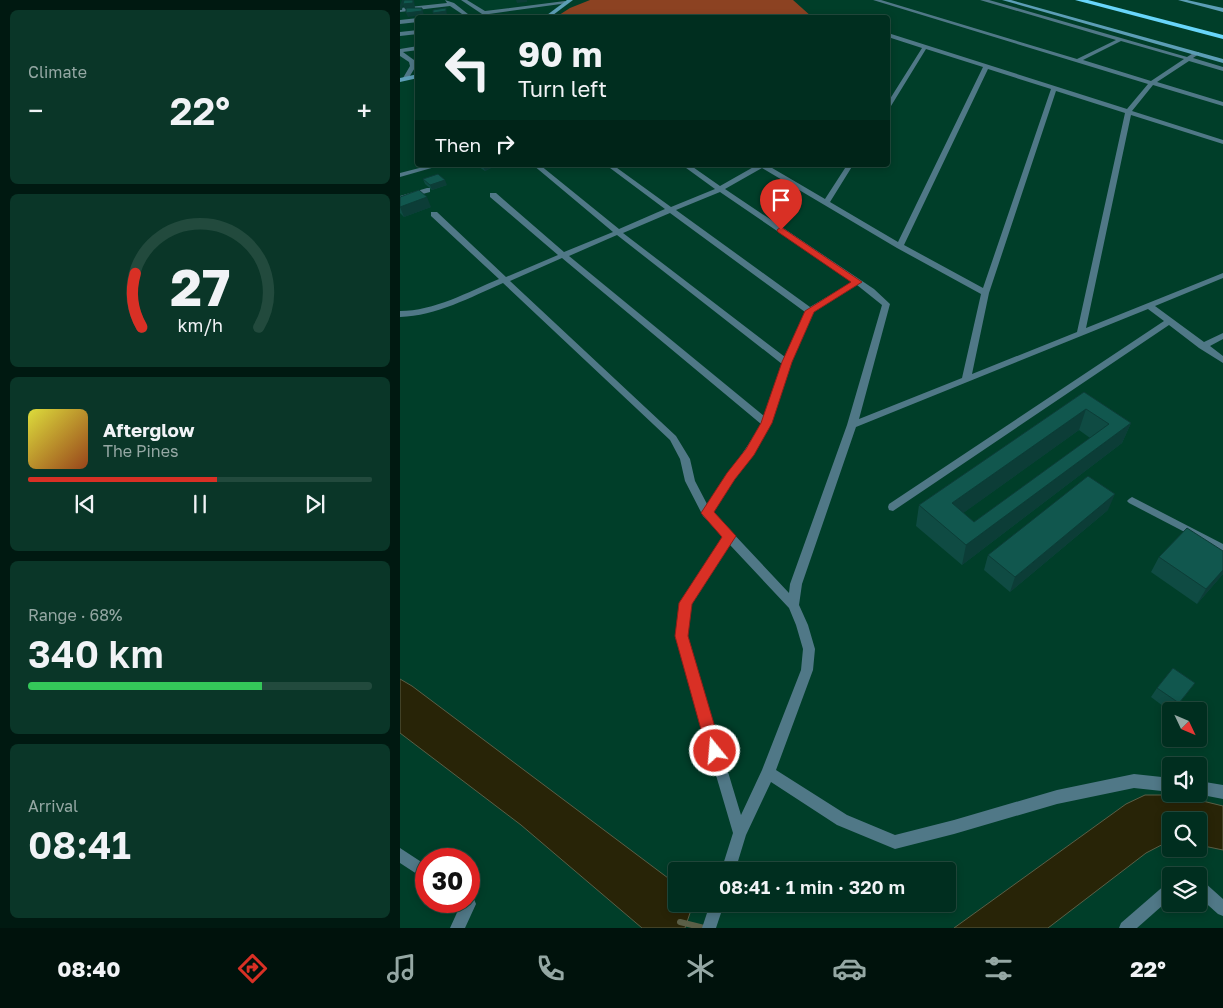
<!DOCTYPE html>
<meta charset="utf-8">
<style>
body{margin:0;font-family:"Golos Text",sans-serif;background:#0a3628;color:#f1f3f6;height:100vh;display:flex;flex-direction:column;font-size:19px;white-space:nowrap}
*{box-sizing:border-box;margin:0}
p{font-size:16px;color:#95a8a4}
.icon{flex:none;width:28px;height:28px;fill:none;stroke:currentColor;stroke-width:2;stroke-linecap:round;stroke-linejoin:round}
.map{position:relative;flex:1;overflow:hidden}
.drawer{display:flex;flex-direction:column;gap:10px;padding:10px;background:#001911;width:400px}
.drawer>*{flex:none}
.banner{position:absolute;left:15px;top:15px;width:475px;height:152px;border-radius:5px;box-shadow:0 2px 8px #0003,0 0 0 1px #224a3d;background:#002e1f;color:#f1f3f6;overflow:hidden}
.needle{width:32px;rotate:134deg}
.buttons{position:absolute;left:762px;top:702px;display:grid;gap:10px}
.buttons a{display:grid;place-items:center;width:45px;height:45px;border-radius:5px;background:#002e1f;box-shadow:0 2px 8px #0003,0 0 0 1px #224a3d;font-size:25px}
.speed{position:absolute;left:15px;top:848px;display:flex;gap:10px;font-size:25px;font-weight:700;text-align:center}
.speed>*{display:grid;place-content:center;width:65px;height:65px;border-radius:50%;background:#002e1f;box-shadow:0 2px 8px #0003,0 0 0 1px #224a3d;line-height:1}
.speed .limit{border:8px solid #d22;background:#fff;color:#111}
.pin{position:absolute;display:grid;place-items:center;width:42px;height:42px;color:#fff;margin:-51px -21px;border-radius:50% 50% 50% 0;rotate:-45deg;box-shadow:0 0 5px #0007}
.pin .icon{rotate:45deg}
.me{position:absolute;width:55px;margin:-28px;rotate:343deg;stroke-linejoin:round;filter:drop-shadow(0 0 4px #0008)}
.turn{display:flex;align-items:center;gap:18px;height:105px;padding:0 20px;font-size:22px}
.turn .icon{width:65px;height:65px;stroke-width:2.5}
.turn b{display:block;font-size:35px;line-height:42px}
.then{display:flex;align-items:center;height:48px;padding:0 20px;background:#0003;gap:10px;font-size:19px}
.big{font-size:38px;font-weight:600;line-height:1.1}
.drawer .card{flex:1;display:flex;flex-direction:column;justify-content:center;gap:8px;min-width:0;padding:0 18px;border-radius:8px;background:#0a3628}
.drawer .dial{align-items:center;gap:0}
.dial svg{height:130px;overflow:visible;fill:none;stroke:#224a3d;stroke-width:7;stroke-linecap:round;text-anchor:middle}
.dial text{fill:#f1f3f6;stroke:none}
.song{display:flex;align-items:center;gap:15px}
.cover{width:60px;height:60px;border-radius:8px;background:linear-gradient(135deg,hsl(60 70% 55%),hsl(20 70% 35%))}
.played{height:5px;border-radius:2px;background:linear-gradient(90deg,#d93025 55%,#224a3d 55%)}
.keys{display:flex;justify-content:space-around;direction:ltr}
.heat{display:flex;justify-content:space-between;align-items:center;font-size:28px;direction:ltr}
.charge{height:8px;border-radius:4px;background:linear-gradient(90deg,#34c759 68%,#224a3d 0)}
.trip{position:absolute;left:268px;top:862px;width:288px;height:50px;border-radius:5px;background:#002e1f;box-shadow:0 2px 8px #0003,0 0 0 1px #224a3d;font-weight:600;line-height:50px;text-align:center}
.tab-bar{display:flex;height:80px;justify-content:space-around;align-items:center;background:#00120c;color:#95a8a4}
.tab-bar .icon{width:35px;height:35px}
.tab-bar .active{color:#d93025}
.tab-bar b{font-size:22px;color:#f1f3f6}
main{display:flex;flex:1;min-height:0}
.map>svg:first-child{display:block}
</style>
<main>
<section class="drawer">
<div class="card"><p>Climate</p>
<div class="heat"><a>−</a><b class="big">22°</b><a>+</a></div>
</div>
<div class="card dial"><svg viewBox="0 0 100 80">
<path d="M14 69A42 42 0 1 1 86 69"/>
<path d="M14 69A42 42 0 0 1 10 36" stroke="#d93025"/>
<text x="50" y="56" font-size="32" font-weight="700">27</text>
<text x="50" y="72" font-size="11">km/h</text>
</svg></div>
<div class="card">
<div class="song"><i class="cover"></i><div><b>Afterglow</b><p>The Pines</p></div></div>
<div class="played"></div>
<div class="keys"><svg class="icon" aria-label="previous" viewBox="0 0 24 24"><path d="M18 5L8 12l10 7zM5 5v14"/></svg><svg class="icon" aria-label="pause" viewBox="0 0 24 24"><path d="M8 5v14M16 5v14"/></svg><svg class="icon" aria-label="next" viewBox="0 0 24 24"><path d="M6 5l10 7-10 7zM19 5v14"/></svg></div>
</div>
<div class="card"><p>Range · 68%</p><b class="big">340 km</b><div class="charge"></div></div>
<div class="card"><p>Arrival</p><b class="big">08:41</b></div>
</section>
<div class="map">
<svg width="823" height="928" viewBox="0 0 823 928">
<rect width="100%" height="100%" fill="#003e29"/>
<path fill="#8c4222" d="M190,0h203l19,17h-256l14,-9z"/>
<g fill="#282407" stroke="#5a5f47">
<path d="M0,679l12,7 264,198v20h17l-8,24h-43l-121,-103 -121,-92z"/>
<path d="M745,795h33l45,11v44l-24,-5v-24h-28v19l-25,13 -98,75h-94l172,-124z"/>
</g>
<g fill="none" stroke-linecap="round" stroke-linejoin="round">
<path stroke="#5a5f47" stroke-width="6" d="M280,922l24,6"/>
<path fill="#507887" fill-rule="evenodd" d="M732,497l91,47v8l-94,-49 -2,-2 2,-2z"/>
<g fill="#507887" fill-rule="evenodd">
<path d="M45,0l9,3 19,15h-34l23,-4 -12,-8 -50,6v-4l47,-5z"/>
<path d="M61,0h6l18,11 80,-10 3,2 -79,11 2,2 -3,2z"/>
<path d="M473,0h8l196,59 39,-19 -136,-40h9l198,57 8,-5h4v2l-6,4 30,9v4l-34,-10 -32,21 66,20v4l-70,-21 -21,26 91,29v4l-92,-29 -45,213 137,-55v5l-68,28 49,36 19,-9v6l-13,7 13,10v7l-24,-15 -30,-23 -276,186 -4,-1 -1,-3 1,-3 275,-183 -16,-12 -292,118 -54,157 -3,21 9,20 7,24 -2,21 -37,100 71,45 48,20 59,-15 103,-30 77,-16 37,4v14l-37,-4 -77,16 -103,30 -59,15 -58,-24 -66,-43 -25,53 -11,36h-14l12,-38 -58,-197 7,-36 41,-63 -20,-21 -18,-35 -5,-22 -10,-19 -167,-157c-32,14 -67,33 -103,34v-6c34,0 68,-19 99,-32l-68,-63v-4h6l69,65 52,-22 -68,-58v-4h6l68,59 49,-20 -80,-67h7l79,64 46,-20 -59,-44h7l58,42 44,-18 -33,-24h8l30,21 37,-21h10l58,34 22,-34h6l-23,37 68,40 85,-175 -57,-18 -35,57 -3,2v-6l34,-54 -34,-11v-4l239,76 21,-25zM721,41l63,18 -33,22 -68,-21zM588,69l63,20 -68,199 -79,-43zM656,91l69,22 -48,219 -105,42 17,-81zM362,168l135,80 84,46 -19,84 -103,41 31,-115 -16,-15 -149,-100zM320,192l132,90 -42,25 -134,-97zM270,213l135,99 -20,45 -162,-124zM217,235l165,129 -18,52 -195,-160zM162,258l199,166c-16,28 -36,53 -54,80l-12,-23 -5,-22 -14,-23 -166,-155zM457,285l25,20 -35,120 -57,159 -1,9 -76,-81 22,-33 18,-24 18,-32 20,-60 23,-51zM330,545l59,63 7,17 7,24 -2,21 -39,100 -21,45 -54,-179 5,-32z"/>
<path d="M18,18v4l-18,2v-4z"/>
<path d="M18,30v4l-18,2v-4z"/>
<path d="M18,46v4l-15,2 11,8 2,6 -8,13h-4l-1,-1 7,-12 -1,-4 -9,-6v-7z"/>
<path d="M31,165h11l-42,12v-4z"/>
<path d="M27,188h3v4l-30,8v-4z"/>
<path d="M799,781l24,4v14l-26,-5h2z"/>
<path d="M0,848l26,17v15l-26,-17z"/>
<path d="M799,880l5,2 19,17v17l-5,-2 -19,-17z"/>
<path d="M771,882v16l-34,30h-18l2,-5 45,-39z"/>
<path d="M69,895l5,4 2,5 -11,24h-15l10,-22 -2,-5h11z"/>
<path d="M310,904h14l-8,24h-14z"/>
</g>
<g fill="#5c9eb6" fill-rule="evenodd">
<path d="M167,0h6l-24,18h-6z"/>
<path d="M602,0h9l212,59v4z"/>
<path d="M778,0h9l36,8v4z"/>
<path d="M18,74v4l-18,4v-4z"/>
</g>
<path fill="#69d6fb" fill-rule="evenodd" d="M675,0h13l135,35v4z"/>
</g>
<g fill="#0f4b43" fill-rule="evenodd">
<path d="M79,165h11l1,3 -6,3 -6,-4z"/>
<path d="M23,179l24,6 -15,5 -7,-6z"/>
<path d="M0,197l31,10 -27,10 -4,-4z"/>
<path d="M684,392l47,31 -9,20 -160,122 -46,-39 3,-21zM679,430l11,8 -116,84 -11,-9z"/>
<path d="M708,510l-98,82 -26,-22 4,-15z"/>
<path d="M759,557l64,17 -26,30 -46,-32z"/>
<path d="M757,688l31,4 -15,19 -2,1 -20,-15z"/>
</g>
<g fill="#0c3d37">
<path d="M2,0h12l1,8 -10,1 -2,-4 -1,5h-2v-5z"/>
<path d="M116,0h11v2l-10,1z"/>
<path d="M22,8l2,7 -16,2 -2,-4z"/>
<path d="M46,8l1,8 -12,1 -2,-4z"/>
<path d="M85,165h5l1,3 -6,3 -2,-5z"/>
<path d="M45,180l2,5 -15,5 -2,-5z"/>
<path d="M27,197l4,10 -27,10 -4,-10z"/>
<path d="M686,409l-7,21 -131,94 4,-21z"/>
<path d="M731,423l-9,20 -160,122 4,-20z"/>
<path d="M715,494l-7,16 -98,82 5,-15z"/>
<path d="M823,570v4l-26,30 9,-15z"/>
</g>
<g fill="#11574e" stroke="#0c3d37" fill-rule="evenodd">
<path d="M4,0h9v3l-10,1z"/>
<path d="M6,8h16v3l-16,2z"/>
<path d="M46,8v3l-13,2v-3z"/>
<path d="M38,174l7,6 -15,5 -7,-6z"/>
<path d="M19,190l8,7 -27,10v-10z"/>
<path d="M684,392l47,31 -165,122 -47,-40zM686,409l23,15 -135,98 -22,-19z"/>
<path d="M688,476l27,18 -100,83 -27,-22z"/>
<path d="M787,528l36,23v19l-17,19 -47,-32z"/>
<path d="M773,668l22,15 -16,20 -22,-15z"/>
</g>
<path fill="#d93025" stroke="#8d1f18" d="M381,227l81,55 -48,30 -22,50 -20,61 -18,32 -19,24 -21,33 22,24 -44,68 -4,32 34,115 -2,5 -5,3 -5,-3 -3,-5 -32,-115 4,-33 43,-66 -21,-24 26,-40 19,-24 15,-26 21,-61 23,-51 46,-29 -73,-50 -1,-2z"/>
</svg>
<div class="buttons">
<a><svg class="needle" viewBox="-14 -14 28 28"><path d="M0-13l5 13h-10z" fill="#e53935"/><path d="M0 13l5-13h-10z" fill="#95a8a4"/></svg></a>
<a><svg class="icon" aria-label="sound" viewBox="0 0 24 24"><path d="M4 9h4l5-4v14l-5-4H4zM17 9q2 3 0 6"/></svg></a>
<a><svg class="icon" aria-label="search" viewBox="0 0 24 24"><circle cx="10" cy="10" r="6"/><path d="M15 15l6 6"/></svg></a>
<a><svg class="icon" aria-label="layers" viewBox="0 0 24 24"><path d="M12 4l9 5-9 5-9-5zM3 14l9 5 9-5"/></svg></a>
</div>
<div class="speed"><div class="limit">30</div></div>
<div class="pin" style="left:381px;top:230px;background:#d93025"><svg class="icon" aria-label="arrive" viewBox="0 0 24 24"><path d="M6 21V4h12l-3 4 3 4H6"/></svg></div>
<svg class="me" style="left:315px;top:751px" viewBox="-20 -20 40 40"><circle r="17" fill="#d93025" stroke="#fff" stroke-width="3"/><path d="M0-11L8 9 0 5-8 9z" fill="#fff"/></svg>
<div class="trip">08:41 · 1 min · 320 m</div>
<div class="banner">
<div class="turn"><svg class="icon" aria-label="left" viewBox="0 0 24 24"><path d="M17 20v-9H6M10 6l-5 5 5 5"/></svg><div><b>90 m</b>Turn left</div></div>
<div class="then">Then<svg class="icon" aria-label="right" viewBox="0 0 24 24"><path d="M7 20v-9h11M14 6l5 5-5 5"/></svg></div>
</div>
</div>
</main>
<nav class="tab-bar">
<b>08:40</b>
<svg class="icon active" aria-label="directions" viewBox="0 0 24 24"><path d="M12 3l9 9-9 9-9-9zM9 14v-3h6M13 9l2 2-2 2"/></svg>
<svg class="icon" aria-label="music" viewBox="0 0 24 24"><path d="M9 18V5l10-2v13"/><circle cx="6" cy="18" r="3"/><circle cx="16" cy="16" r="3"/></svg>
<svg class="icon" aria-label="phone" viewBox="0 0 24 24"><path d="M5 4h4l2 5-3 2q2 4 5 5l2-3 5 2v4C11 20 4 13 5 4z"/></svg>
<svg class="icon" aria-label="climate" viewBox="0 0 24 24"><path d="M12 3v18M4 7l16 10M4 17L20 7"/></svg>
<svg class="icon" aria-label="car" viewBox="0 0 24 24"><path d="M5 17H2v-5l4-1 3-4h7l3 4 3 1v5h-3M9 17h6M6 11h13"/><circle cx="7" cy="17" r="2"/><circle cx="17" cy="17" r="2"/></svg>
<svg class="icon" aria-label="filters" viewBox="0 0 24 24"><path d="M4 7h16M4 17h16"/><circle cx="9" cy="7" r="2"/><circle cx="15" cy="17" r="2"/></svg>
<b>22°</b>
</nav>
